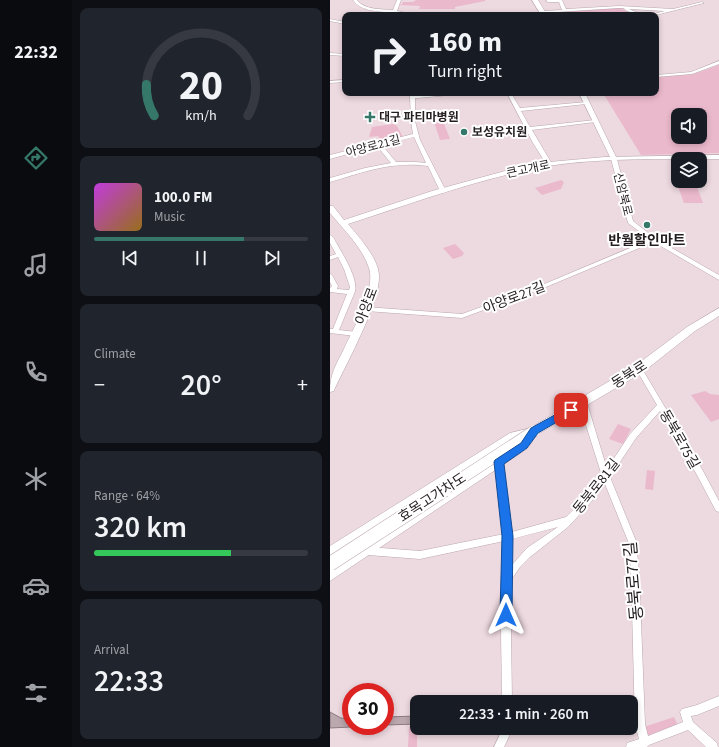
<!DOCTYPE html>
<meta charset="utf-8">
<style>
body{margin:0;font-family:"Source Sans 3","Noto Sans KR",sans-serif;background:#20242c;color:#f1f3f6;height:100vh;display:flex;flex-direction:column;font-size:15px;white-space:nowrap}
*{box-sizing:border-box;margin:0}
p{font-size:13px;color:#9ea1a6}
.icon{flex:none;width:22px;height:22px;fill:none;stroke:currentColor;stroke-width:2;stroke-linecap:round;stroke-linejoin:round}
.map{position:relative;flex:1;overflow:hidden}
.side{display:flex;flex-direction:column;gap:8px;padding:8px;background:#0d0f14;width:258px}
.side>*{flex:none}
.banner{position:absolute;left:12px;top:12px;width:317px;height:84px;border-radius:8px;box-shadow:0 2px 6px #0003;background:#171b24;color:#f1f3f6;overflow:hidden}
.fabs{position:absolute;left:341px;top:108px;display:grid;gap:8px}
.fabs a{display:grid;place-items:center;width:36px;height:36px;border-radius:8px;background:#171b24;box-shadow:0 2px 6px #0003;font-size:20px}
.speed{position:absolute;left:12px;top:683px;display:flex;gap:8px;font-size:20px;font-weight:700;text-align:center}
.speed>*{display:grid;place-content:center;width:52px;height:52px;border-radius:50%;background:#171b24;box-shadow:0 2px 6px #0003;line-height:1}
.speed .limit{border:6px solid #d22;background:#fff;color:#111}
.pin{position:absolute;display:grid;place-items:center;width:34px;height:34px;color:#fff;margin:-17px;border-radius:8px;box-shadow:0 2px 6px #0006}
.me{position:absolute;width:44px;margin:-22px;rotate:0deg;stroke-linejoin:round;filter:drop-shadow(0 0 3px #0008)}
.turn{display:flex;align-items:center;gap:14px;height:84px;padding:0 20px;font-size:18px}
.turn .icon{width:52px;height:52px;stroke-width:2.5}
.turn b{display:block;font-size:28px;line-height:34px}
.big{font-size:30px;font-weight:600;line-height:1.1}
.side .widget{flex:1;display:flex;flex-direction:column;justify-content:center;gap:6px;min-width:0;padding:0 14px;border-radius:8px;background:#20242c}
.side .dial{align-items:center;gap:0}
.dial svg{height:104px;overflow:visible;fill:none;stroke:#363941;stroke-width:7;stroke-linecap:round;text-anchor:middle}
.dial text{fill:#f1f3f6;stroke:none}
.song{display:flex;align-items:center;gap:12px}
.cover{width:48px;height:48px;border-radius:6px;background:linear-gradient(135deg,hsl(290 70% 55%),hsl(40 70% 35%))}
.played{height:4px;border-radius:2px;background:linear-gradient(90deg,#35786a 70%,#363941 70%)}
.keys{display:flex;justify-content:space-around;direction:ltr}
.heat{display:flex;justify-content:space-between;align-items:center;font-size:22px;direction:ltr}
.charge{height:6px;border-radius:3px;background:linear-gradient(90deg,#34c759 64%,#363941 0)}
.trip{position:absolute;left:80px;top:695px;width:228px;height:40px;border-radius:8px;background:#171b24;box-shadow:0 2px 6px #0003;font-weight:600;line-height:40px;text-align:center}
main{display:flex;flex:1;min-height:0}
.tab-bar{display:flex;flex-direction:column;width:72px;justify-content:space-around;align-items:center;background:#090b0e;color:#9ea1a6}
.tab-bar .icon{width:28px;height:28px}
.tab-bar .on{color:#35786a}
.tab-bar b{font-size:18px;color:#f1f3f6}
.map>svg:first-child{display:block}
</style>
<main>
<nav class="tab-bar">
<b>22:32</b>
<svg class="icon on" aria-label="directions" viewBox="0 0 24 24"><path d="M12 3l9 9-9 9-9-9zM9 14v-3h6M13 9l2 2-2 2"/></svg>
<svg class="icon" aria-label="music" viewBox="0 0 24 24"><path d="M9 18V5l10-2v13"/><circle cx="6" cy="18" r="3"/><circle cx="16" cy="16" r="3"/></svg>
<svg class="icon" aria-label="phone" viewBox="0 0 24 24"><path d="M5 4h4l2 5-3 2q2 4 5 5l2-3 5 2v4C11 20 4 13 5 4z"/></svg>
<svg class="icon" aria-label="climate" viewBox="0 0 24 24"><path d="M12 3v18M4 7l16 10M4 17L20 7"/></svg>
<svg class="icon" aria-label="car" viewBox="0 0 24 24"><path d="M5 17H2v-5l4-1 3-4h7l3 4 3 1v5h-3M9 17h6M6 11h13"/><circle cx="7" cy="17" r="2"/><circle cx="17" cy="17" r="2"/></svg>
<svg class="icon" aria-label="filters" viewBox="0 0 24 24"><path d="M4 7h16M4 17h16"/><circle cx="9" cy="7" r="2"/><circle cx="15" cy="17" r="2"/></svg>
</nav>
<section class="side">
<div class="widget dial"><svg viewBox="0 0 100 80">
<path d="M14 69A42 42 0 1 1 86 69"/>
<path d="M14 69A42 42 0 0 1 8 45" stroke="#35786a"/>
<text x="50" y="56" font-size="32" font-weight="700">20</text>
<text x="50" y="72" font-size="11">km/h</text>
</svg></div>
<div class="widget">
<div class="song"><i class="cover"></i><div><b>100.0 FM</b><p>Music</p></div></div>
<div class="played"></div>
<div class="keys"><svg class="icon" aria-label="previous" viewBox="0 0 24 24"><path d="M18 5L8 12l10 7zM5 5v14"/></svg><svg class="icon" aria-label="pause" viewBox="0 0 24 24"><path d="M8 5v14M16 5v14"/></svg><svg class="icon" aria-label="next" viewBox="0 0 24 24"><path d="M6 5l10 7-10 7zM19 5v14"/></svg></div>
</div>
<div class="widget"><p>Climate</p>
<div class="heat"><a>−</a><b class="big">20°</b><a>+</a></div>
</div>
<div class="widget"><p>Range · 64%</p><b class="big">320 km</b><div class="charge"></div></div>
<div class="widget"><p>Arrival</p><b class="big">22:33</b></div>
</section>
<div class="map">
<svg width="389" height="747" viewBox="0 0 389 747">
<rect width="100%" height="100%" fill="#edd9e0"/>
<g fill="#ebb9cc" fill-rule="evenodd">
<path d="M86,0h69v1l-30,6v2h-36l1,-3 -21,-1 3,-1 1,-2h10z"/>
<path d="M289,8l17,7h-86l-1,-2z"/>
<path d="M389,65v88l-78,2 -38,-62h53v-16l38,-3zM348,115h22v22h-22z"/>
<path d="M113,121l7,18 -10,1 -6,-18z"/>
<path d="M63,124l4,2 6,11 -27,7 3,-8 -10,1 3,-10z"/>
<path d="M231,180l3,2 -3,7 -19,6 -7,-7z"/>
<path d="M346,181h19l8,22h-19z"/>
<path d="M125,244l9,9 -2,3 -9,3 -10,-11z"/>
<path d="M375,391l5,3 9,1v24l-8,3 -20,-27z"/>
<path d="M288,424l13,5 -8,15 -14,-5z"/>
<path d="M317,470l8,1 -2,19 -8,-1z"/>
<path d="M344,717l4,9 -30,10 -4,-9z"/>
<path d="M79,727h8v20h-9z"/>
</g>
<g fill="#bba7ae" stroke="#8c7a81">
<path d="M0,712l11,6 10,1v8l-21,1z"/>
<path d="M87,716v8l-32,1v-8z"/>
</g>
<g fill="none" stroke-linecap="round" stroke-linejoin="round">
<defs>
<g id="minor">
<path d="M23,0h4c7,10 25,9 36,10l4,-10h4l-4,11 14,3 -3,1 -12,-2 -1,2h-4l1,-2c-13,-2 -31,-1 -39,-13z"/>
<path d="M217,0h15l4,9 53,-3 54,3 29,-7 2,1 -48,12h-6l15,-4 -36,-2 14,6h-6l-12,-5 -1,-2h-5l-77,5v-2h1l19,-1 -3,-8h-11l-2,-1z"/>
<path d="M0,19l15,3v2l-15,-3z"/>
<path d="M0,53l15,1v2l-15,-1z"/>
<path d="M389,61v3l-27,10 -36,3v-2l35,-3z"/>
<path d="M15,80v2l-15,1v-2z"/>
<path d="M70,93h14v2l4,1 27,-3h16l-2,1 -41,4h-3v23l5,19 26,51 -1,1 -2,1 -3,-2 -12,-25c-36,-5 -64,6 -98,16v-4l35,-10 26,-5 -14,-17 -47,13v-4l83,-21 -2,-13 -1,-25zM84,137l12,26 -10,-1h-20l-14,-17z"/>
<path d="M177,93h4l9,15 66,-6 2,1 -2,1 -65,7 9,16 65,-7 2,1 -2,1 -63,8 20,34 -3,2 -2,-1 -14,-22z"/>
<path d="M0,235l3,2c7,13 28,44 21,57l-15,36 18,2 1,2 -3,2 -25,-3v-4h3l14,-35 -17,-2v-4l2,-2 -2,-4v-8l2,1 6,11 -1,3 12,1 1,-3 -6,-18 -6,-12 -8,3v-4l6,-2 -6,-11z"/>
<path d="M324,238l3,2 -1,1 -110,46 -84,31 -96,-7 -3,-2 3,-2 96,7 80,-29z"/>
<path d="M307,367h4l62,104 16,30v11l-3,-1 -19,-36 -37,-64 -24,27 -26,39 26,64 3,30 6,153 3,12 35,-14 -3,-10 2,-3 15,-4 22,-9v10l-22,9 -6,1 2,6 24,21 1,4h-12l-18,-17 -39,15 -2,2h-21l1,-4 12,-4 -4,-15 -4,-153 -3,-30 -23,-57 -14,18 -23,25 -38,30 -10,10 -9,13v50l1,72h-10l-1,-72 3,-89 -84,18 -52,-4 -3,-1 -1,-3 1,-3 3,-1 52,4 84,-17 -9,-71 1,-2 3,-1 3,1 1,2 9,69 54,-15 19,-19 17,-22 -23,-73 1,-2h6l1,2 20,66 23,-35 27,-29 -21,-36zM228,527l-31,21 -15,17v-26z"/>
<path d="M173,728h10l-9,19h-10z"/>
</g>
<path id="tertiary" d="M249,93h6l32,66 16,62 23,18 63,36v5l-67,-39 -24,-18 -17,-64z"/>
<g id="secondary">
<path d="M202,0h6l9,15h-6z"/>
<path d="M389,155v4c-55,1 -114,-2 -171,7 -68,12 -135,37 -200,58 11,13 31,35 31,52 1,26 -32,87 -44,112l-1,3 -4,1c0,-19 6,-27 14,-43 9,-20 32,-60 25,-81 -7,-21 -25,-38 -39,-55v-7h3l11,14 88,-29 73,-20 44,-9 56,-5z"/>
<path d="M201,428l6,1 1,3 -10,16 -198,133v-12l190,-127 3,-4 -6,1 -187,118v-11l180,-113z"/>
</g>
<path id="primary" d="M389,308v8l-24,15 -52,41 -105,62 -4,1 -4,-1 -2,-3 2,-3 105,-62 52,-39z"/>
</defs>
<use href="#minor" stroke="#bba8af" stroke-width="1"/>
<use href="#tertiary" stroke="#bba8af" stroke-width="1"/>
<use href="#secondary" stroke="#bba8af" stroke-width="1"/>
<use href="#primary" stroke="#bba8af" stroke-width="1"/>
<use href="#minor" fill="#fff" fill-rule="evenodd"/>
<use href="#tertiary" fill="#fff" fill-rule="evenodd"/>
<use href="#secondary" fill="#fff" fill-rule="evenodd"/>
<use href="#primary" fill="#fff" fill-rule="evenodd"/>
<defs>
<path id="primary-bridge-far1" d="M112,491l92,-60"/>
<path id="primary-bridge" d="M0,564l114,-74"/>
</defs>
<use href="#primary-bridge-far1" stroke="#bba8af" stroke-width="12" stroke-linecap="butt"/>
<use href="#primary-bridge" stroke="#bba8af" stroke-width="15" stroke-linecap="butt"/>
<use href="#primary-bridge-far1" stroke="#fff" stroke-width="11"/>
<use href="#primary-bridge" stroke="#fff" stroke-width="14"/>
</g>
<path fill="#1a73e8" stroke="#114b97" d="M241,406l4,4 -1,2 -36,21 -11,15 -23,16 9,72 -1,79 -2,3 -4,2 -4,-2 -2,-3 2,-79 -8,-74 1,-2 26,-17 10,-15z"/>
<g fill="#35786a" stroke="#fff" stroke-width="1.5">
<path d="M38 111h4v4h4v4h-4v4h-4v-4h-4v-4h4z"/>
<circle cx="134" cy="132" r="4"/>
<circle cx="317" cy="225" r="4"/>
</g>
<g text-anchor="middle" stroke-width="4" stroke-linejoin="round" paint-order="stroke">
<g font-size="12" font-weight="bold" fill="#251e20" stroke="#fff" text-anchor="start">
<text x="49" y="121">대구 파티마병원</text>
<text x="142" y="136">보성유치원</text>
</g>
<g font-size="12" fill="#251e20" stroke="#fff">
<text transform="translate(43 146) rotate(-15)" y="4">아양로21길</text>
<text transform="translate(198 169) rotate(-12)" y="4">큰고개로</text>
<text transform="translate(293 194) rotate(76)" y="4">신암북로</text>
</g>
<g font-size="14" font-weight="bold" fill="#251e20" stroke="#fff">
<text x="317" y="245">반월할인마트</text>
</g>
<g font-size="14" fill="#251e20" stroke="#fff">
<text transform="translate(184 297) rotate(-21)" y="5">아양로27길</text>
<text transform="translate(36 306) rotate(-69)" y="5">아양로</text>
<text transform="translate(299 374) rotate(-33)" y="5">동북로</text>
<text transform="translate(350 439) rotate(60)" y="5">동북로75길</text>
<text transform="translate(266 486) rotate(-52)" y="5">동북로81길</text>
<text transform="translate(102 497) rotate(-33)" y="5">효목고가차도</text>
</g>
<g font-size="17" fill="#251e20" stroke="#fff">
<text transform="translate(303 581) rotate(-95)" y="6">동북로77길</text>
</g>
</g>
</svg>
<div class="fabs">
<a><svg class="icon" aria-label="sound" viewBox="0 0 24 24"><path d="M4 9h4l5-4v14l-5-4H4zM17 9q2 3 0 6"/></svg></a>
<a><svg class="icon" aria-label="layers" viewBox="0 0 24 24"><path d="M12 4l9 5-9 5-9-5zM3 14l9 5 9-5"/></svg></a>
</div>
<div class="speed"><div class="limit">30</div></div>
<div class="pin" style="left:241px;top:410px;background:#d93025"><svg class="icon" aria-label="arrive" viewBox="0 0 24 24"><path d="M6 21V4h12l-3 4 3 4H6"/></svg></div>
<svg class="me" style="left:176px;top:615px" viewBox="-20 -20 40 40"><path d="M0-17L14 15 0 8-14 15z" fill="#1a73e8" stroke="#fff" stroke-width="4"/></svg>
<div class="trip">22:33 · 1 min · 260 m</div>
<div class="banner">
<div class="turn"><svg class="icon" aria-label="right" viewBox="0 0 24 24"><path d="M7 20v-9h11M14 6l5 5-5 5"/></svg><div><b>160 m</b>Turn right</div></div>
</div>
</div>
</main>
